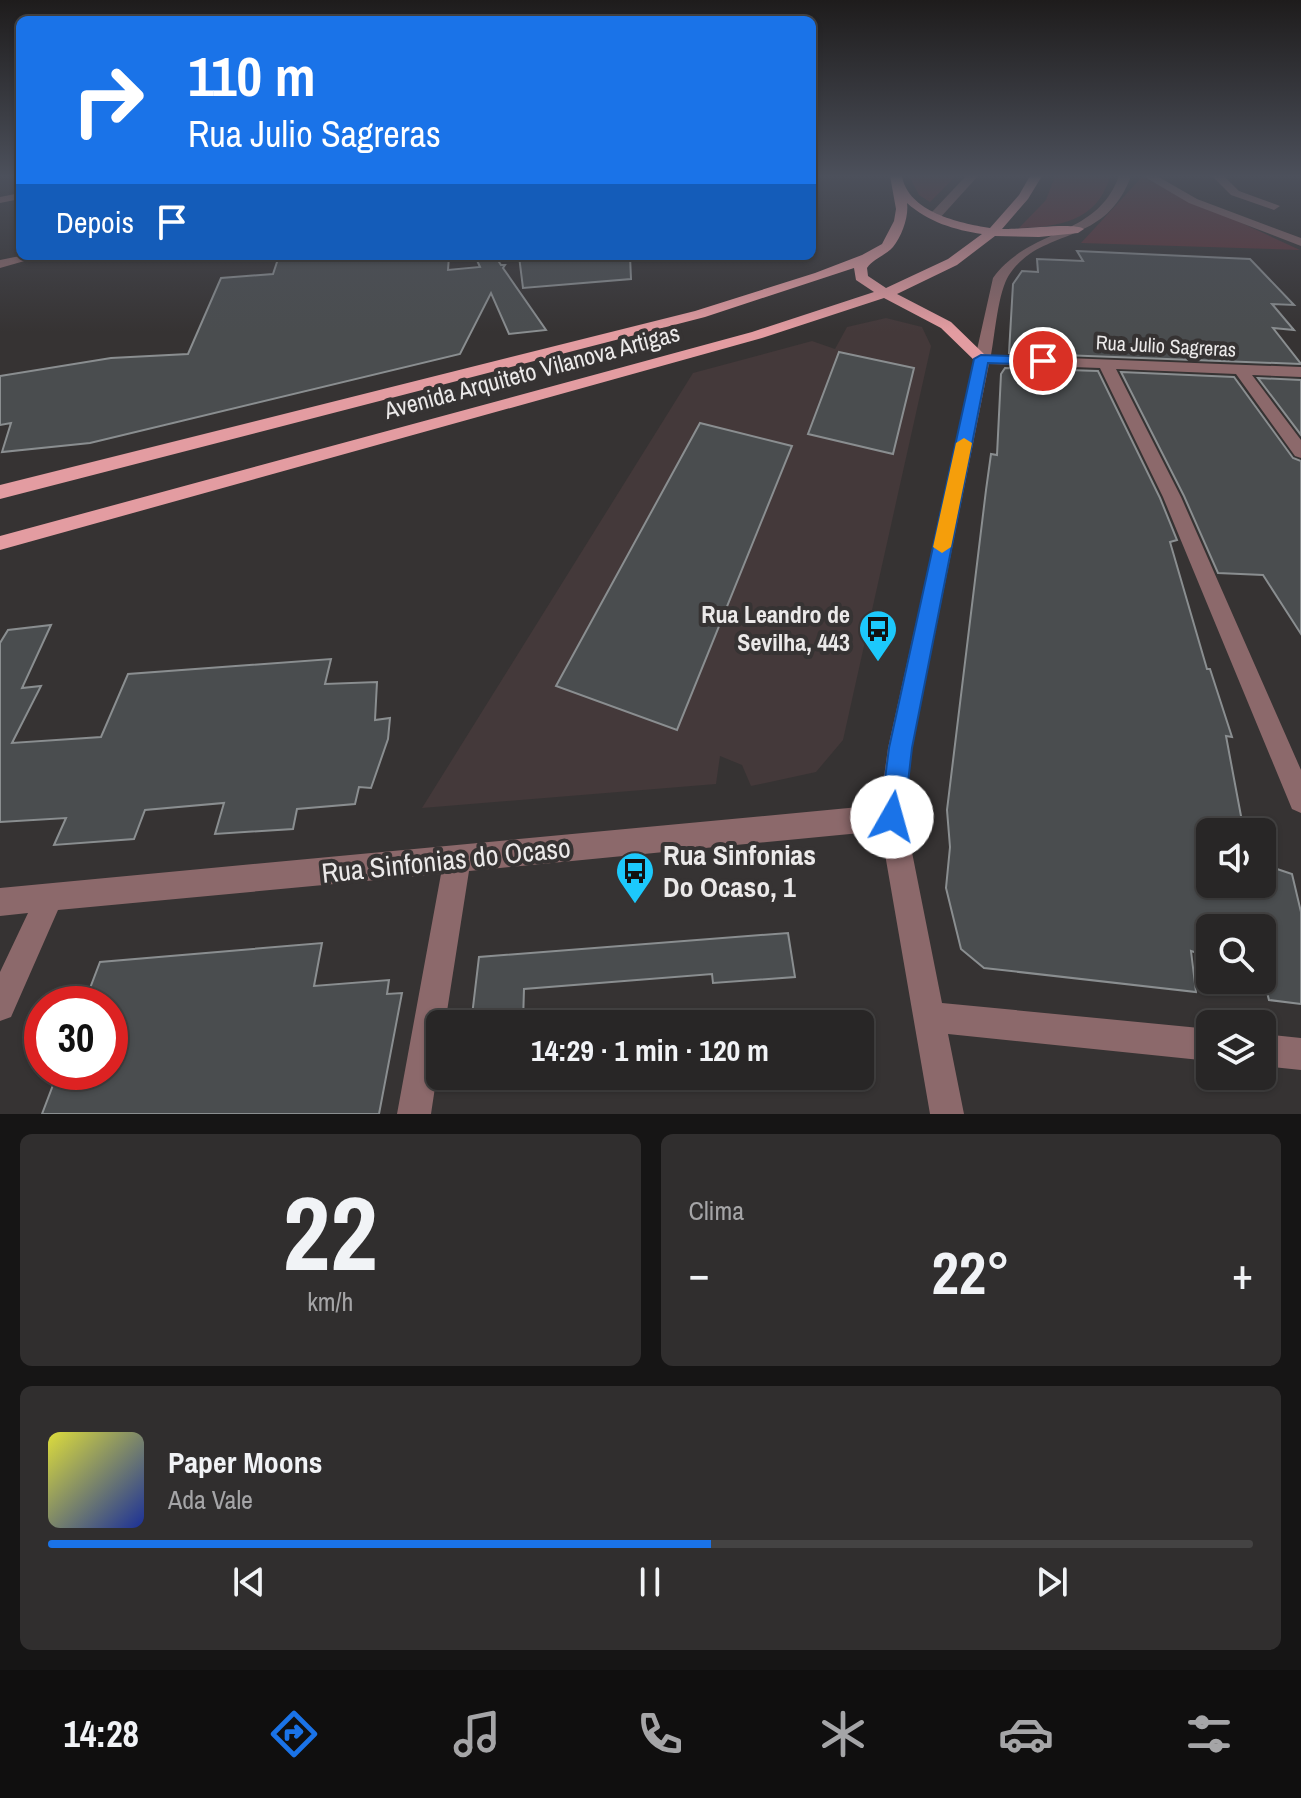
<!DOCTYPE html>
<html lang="pt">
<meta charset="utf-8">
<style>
body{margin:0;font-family:"Archivo Narrow",sans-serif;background:#302e2e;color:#f1f3f6;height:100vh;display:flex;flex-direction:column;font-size:30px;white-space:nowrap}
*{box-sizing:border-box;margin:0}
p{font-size:26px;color:#a5a5a7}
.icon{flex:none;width:44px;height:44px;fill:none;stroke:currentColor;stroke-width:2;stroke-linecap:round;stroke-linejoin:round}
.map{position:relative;height:1114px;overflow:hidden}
.panel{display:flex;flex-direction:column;gap:20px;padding:20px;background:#161515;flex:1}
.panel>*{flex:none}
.top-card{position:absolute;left:16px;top:16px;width:800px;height:244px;border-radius:12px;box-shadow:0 2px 6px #0004,0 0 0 2px #444343;background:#1a73e8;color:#fff;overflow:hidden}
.fabs{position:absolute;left:1196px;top:818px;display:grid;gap:16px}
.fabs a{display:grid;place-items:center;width:80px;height:80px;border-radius:12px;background:#282626;box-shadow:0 2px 6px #0004,0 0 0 2px #444343;font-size:40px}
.speed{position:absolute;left:24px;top:986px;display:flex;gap:16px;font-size:40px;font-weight:700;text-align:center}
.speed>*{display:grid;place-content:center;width:104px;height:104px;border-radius:50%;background:#282626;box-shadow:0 2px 6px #0004,0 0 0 2px #444343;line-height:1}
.speed .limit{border:12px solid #d22;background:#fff;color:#111}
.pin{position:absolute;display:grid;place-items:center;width:68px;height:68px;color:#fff;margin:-34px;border:4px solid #fff;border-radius:50%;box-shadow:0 2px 8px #0007}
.me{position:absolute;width:88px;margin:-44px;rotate:7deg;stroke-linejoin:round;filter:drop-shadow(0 0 6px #0008)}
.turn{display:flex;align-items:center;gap:28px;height:168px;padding:0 40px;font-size:36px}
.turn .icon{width:104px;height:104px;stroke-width:2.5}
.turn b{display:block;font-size:56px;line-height:68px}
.then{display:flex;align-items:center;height:76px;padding:0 40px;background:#0003;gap:16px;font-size:30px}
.big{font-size:60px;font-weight:700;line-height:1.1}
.panel .card{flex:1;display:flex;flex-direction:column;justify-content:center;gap:12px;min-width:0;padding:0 28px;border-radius:12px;background:#302e2e}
.panel .dial{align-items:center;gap:0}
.dial b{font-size:104px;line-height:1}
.song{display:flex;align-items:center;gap:24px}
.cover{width:96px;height:96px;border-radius:12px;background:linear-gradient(135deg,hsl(60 70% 55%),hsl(230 70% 35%))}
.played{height:8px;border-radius:4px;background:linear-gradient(90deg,#1a73e8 55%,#444343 55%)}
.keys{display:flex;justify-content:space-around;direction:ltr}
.heat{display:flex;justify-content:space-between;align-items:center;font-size:44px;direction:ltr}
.panel .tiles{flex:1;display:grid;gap:20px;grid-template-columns:1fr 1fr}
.card:last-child{grid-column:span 2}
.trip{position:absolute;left:426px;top:1010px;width:448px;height:80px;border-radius:12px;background:#282626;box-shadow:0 2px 6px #0004,0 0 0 2px #444343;font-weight:700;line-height:80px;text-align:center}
.dock{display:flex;height:128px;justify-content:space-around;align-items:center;background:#100f0f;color:#a5a5a7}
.dock .icon{width:56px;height:56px}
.dock .on{color:#1a73e8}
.dock b{font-size:36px;color:#f1f3f6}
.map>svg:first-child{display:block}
</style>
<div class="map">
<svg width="1301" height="1114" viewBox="0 0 1301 1114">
<rect width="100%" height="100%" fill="#363333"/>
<path fill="#44393a" d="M886,318l36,9 9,19 -88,394 -27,32 -65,14 -9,-21 -22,-9 -4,28 -294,24 271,-435 119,-32 23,8 12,-22z"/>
<g fill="#5f3237">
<path d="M909,176h47l-26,26 -11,-7z"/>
<path d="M1055,176h55c-12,45 -51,51 -91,52l27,-28z"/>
<path d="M1142,177l158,73 -219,-7z"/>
</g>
<g fill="#4a4d4f" stroke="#8a8e90" stroke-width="2">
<path d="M1077,251l173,8 44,46 -22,-1 22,26 -21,-2 28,36 -292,-11 4,-69 9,-13 16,1 -1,-13 46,2z"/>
<path d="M279,256h170l-1,14 32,-3 -5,-11h20l6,9h4l-2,3 43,62 -37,4 -18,-41 -31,61 -370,89 -88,9 9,-29 -11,2v-49l111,-18 77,-4 33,-76 52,-4z"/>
<path d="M519,256h111l1,23 -108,9z"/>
<path d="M839,352l75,16 -21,86 -85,-20z"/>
<path d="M1005,368l93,3 62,127 17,42 -7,2 37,127h3l22,68 -6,-1 18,96h-34v52h52v-20l30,10 9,38v92l-32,-4 -7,-26v-46h-52v29l-19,-6 5,41 -212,-24 -23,-19 -15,-61 4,-41 -3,-37 39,-320 5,-36 6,1 4,-81z"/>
<path d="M1121,372l113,5 59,81 8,3v173l-38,-59 -45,-2 -34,-77z"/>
<path d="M1258,378l43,2v55z"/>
<path d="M700,423l92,23 -115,284 -121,-44z"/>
<path d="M51,625l-29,63 19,-2 -29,57 89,-6 27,-63 203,-15 -6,25 52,-2 -2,38 15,-2 -2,21 -17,49 -12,-1 -4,17 -58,5 -4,20 -78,5 9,-31 -79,7 -11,29 -80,6 12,-27 -66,4v-179l8,-13z"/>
<path d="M788,933l7,44 -82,6 -1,-9 -188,15 -1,33 -52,2 8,-67z"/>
<path d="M322,943l-8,43 75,-6 -2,14 15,-1 -23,121h-337l16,-42h52v-68h-26l16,-42z"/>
</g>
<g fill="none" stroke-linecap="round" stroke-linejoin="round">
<g fill="#8c696b" fill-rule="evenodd">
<path d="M966,176h12l-39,43h-8v-6z"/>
<path d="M1119,176h12c-26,72 -90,50 -122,99 -11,17 -14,59 -18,80l310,12v10l-49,-2 49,65v18l-6,-2 -59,-82 -120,-5 65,128 120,273v43l-9,-4 -129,-312 -63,-129 -111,-4 -77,384 -7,69 37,186 268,26v32l-262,-27 16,80h-34l-49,-283 -412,40 -24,153h-5v30l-9,60h-34l44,-240 -383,36 -47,107 -11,4v-49l28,-59 -28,3v-28l880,-83 8,-57 105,-470c38,-52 103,-39 126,-102z"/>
<path d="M1143,176h14l40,23 104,39v8l-112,-43z"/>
<path d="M1212,176h12l15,15 41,15 -6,4 -43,-15z"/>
<path d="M20,193v6l-20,4v-6z"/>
<path d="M20,256h22l-42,12v-8z"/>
<path d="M1262,1034l39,4v32l-39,-4z"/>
</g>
<path fill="#e39ca1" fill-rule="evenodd" d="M890,176h12c6,36 57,47 88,52l29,-33 11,-19h12l-14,23 -26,30c18,1 72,-7 82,0l-6,4 -39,4 -44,-1 -38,29 -60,29 54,28 35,34v6h-10l-35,-34 -57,-30 -122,40 -762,212v-14l752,-204 122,-40 -18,-12 -2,-12 -149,49 -705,182v-14l695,-174 120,-38 47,-18 20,-11 12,-23 2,-12zM907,203c21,19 48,27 75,31l-34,25 -62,29 -18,-12 -1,-8c7,-10 18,-12 26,-21 9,-11 16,-31 14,-44z"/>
</g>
<linearGradient id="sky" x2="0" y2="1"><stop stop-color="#1e1c1c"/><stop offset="0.53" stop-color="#4c505b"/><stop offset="1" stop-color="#4c505b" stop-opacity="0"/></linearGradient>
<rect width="1301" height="332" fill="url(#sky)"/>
<path fill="#1a73e8" stroke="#114b97" stroke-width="2" d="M981,355l62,2 7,4 -7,4 -55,-2 -76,385 -8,69 -3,9 -9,3 -8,-3 -4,-9 9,-69 85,-389z"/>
<path fill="#f59e0b" d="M964,438l8,5 -21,104 -9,6 -9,-6 23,-104z"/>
<defs>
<symbol id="bus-pin" viewBox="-11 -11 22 30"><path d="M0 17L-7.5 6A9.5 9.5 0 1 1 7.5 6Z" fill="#1cc9fc" stroke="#363333"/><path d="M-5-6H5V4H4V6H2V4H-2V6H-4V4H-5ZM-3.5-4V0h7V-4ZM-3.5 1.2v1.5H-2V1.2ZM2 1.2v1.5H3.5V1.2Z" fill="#111"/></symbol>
</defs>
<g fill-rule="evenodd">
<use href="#bus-pin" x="856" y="607" width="44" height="60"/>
<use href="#bus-pin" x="613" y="849" width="44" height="60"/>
</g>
<g text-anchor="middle" stroke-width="8" stroke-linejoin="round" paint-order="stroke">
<g font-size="20" fill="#ebe9e9" stroke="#363333">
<text transform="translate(1166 346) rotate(3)" y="7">Rua Julio Sagreras</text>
</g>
<g font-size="24" fill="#ebe9e9" stroke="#363333">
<text transform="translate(532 372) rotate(-15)" y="8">Avenida Arquiteto Vilanova Artigas</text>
</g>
<g font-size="24" font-weight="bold" fill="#ebe9e9" stroke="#363333" text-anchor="end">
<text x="850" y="623">Rua Leandro de<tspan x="850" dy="28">Sevilha, 443</tspan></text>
</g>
<g font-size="28" font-weight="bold" fill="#ebe9e9" stroke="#363333" text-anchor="start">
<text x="663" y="865">Rua Sinfonias<tspan x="663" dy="32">Do Ocaso, 1</tspan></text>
</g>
<g font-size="28" fill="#ebe9e9" stroke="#363333">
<text transform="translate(446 860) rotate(-6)" y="10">Rua Sinfonias do Ocaso</text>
</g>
</g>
</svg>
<div class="fabs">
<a><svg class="icon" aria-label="sound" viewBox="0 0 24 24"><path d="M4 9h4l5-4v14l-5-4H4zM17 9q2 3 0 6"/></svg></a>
<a><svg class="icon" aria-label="search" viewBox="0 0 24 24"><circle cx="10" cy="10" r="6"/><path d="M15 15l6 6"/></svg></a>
<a><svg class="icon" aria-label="layers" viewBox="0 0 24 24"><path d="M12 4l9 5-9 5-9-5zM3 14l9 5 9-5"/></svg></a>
</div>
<div class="speed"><div class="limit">30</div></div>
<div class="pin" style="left:1043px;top:361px;background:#d93025"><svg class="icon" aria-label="arrive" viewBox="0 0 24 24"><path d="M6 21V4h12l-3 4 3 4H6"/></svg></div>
<svg class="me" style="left:892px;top:817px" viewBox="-20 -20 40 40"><circle r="19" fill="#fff"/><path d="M0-13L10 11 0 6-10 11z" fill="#1a73e8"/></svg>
<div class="trip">14:29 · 1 min · 120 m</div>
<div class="top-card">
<div class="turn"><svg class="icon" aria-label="right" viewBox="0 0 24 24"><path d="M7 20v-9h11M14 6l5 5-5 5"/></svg><div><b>110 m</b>Rua Julio Sagreras</div></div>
<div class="then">Depois<svg class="icon" aria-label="arrive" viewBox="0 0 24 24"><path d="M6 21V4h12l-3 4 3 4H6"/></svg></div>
</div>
</div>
<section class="panel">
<div class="tiles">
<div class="card dial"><b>22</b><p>km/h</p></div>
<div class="card"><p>Clima</p>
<div class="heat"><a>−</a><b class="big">22°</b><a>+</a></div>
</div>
<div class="card">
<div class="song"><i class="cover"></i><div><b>Paper Moons</b><p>Ada Vale</p></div></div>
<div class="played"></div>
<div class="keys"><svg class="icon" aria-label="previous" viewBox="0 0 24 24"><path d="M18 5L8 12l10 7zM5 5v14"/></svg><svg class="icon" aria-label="pause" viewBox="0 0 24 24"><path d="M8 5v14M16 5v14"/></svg><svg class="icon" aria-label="next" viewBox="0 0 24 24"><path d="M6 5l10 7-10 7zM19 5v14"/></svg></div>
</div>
</div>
</section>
<nav class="dock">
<b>14:28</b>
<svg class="icon on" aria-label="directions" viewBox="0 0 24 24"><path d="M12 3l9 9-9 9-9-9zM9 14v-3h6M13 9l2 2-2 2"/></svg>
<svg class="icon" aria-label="music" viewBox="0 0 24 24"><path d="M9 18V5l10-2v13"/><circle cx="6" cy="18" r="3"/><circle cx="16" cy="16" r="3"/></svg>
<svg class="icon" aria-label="phone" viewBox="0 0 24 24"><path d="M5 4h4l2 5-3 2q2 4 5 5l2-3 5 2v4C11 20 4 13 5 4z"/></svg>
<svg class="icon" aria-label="climate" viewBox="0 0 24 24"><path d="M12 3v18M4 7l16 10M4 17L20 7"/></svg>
<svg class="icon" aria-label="car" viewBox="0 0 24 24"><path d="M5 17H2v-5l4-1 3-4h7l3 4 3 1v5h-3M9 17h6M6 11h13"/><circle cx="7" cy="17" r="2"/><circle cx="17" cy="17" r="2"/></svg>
<svg class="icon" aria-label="filters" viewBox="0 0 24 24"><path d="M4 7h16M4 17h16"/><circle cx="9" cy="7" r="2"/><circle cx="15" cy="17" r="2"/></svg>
</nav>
